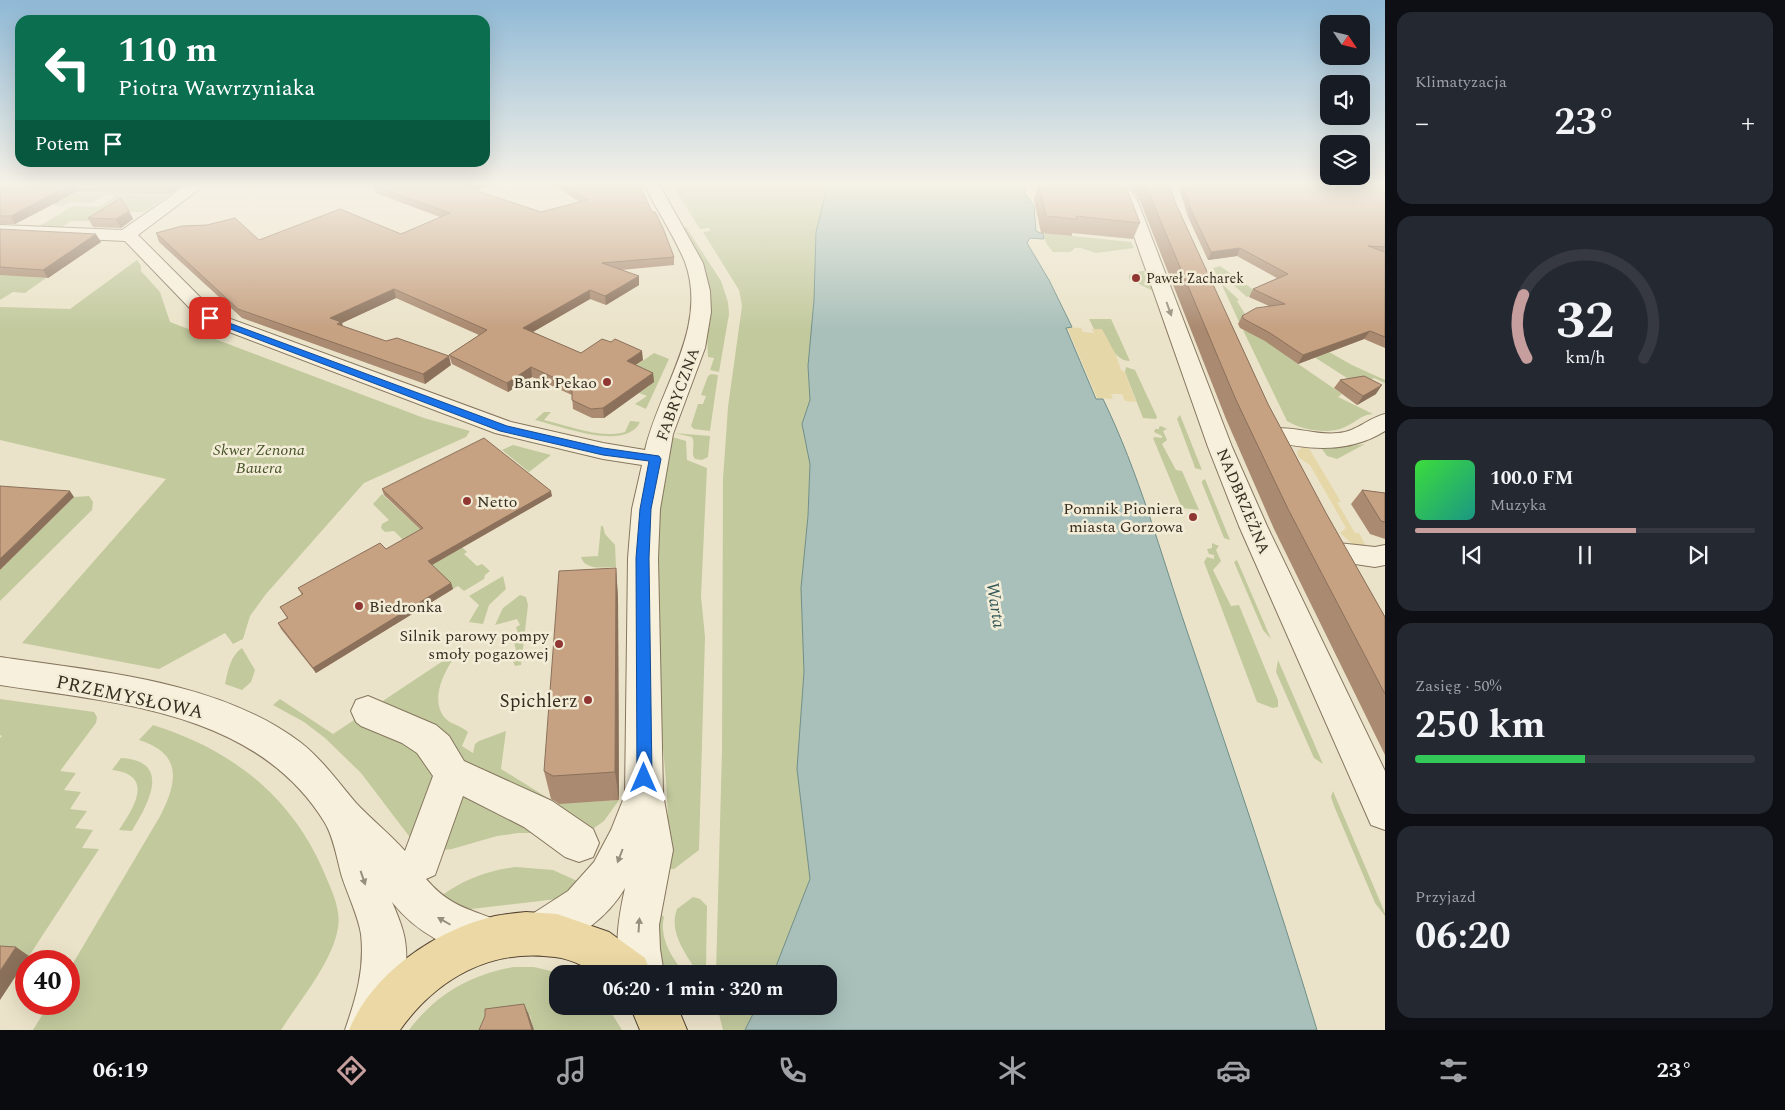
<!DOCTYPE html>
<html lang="pl">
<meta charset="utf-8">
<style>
body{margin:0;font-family:Spectral,serif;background:#242831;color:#f1f3f6;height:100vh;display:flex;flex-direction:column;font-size:19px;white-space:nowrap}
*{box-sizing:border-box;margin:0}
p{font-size:16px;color:#9ea1a6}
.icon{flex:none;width:28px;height:28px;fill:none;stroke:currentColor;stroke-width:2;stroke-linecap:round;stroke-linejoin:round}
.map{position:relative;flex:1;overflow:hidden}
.drawer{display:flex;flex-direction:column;gap:12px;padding:12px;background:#0d0f14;width:400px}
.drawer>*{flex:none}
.banner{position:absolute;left:15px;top:15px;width:475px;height:152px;border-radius:15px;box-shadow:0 5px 20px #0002;background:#0b6e4f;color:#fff;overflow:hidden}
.needle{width:32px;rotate:125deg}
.buttons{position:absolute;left:1320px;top:15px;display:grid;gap:10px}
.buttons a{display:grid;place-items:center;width:50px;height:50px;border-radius:10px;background:#171b24;box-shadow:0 5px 20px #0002;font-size:25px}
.speed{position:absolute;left:15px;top:950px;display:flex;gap:10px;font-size:25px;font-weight:700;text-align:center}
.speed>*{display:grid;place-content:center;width:65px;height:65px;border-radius:50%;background:#171b24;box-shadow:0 5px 20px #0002;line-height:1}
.speed .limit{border:8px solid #d22;background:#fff;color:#111}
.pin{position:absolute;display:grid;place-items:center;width:42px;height:42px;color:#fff;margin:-21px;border-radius:10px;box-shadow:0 2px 8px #0006}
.me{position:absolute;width:55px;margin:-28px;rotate:0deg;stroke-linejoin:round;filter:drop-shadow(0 0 4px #0008)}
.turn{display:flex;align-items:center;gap:18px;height:105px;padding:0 20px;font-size:22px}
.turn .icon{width:65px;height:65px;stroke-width:2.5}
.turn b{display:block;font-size:35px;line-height:42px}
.then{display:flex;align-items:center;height:48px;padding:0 20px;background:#0003;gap:10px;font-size:19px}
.big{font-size:38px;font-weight:700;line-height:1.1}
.drawer .widget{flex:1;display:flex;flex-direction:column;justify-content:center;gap:8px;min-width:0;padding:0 18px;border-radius:15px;background:#242831}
.drawer .dial{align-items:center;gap:0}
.dial svg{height:130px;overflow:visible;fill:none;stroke:#363941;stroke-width:7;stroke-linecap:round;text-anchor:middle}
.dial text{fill:#f1f3f6;stroke:none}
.song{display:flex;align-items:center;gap:15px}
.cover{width:60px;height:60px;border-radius:8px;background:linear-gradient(135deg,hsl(120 70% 55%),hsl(170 70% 35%))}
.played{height:5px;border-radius:2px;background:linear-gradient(90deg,#c69e9e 65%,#363941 65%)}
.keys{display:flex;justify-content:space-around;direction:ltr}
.heat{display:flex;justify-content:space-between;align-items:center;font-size:28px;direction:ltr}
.charge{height:8px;border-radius:4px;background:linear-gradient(90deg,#34c759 50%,#363941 0)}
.trip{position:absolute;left:549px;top:965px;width:288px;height:50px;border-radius:15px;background:#171b24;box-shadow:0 5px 20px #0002;font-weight:700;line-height:50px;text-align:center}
.menu{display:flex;height:80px;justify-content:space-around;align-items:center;background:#090b0e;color:#9ea1a6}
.menu .icon{width:35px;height:35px}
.menu .active{color:#c69e9e}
.menu b{font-size:22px;color:#f1f3f6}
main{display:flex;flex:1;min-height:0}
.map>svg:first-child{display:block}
</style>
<main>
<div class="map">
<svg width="1385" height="1030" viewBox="0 0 1385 1030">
<rect width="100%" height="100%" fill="#ebe3c9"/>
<g fill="#c2c99d">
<path d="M82,184l-1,7 29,1 12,-8h63l-41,28h-22l-20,9h-31l-11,7 -22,-1 35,-21 26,1 16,-11 -10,-1 -13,8 -22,-1 -7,4 -11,-1z"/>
<path d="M672,184h153l-17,182 2,34 -8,24 8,39 -2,53 -7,72 3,84 -7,97 13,110 -37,95h-57l6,-224 1,-271 5,-72 14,-101 -3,-16 -36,-58 8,-1 -2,-3 -9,1z"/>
<path d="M686,227l35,54 7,21 1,12 -10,58 -9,-2 4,-12 -6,-1 -1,-20 3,-22 -8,-52 -19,-35z"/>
<path d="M1043,233l88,9 3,6 -38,5 -15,-5h-6l-5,4h-17l-7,-9z"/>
<path d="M137,260l4,6v5l19,21 10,30 254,96 46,13 -4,6 -102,46 -98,111 -16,22 -7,23 -10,5 -8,-11 -66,36 -137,-26 144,-164 -166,-39v-133l70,2z"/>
<path d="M1220,266l38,27 -11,4 -17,-15 -12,-4 -5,-10z"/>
<path d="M1141,271h5l7,20 -24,-12v-4z"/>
<path d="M0,274l46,4 -21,15 -12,-1 -13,8z"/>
<path d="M1221,283l18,17 -2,1 11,18 65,24 39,22 33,15v3l-11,-5 -16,7 -50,-32 -20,4 54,37 -4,3 35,17c-11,0 -18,9 -28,13 -15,8 -44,3 -58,-6l-44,-91 8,3 -10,-7z"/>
<path d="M1089,319h22l19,42c-15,0 -22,-19 -28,-31l-8,-1z"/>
<path d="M654,353l15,6 -23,50 -11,-5 12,-8 -8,-3 10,-7 -1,-6 -20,-9z"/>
<path d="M1126,367l9,3 22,47 -1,2 -13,-1 -18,-46z"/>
<path d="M711,374l7,1 -8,56 -16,-2 -3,-3 7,-22h5l3,-8 -5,-1 7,-19z"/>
<path d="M544,412h7l-7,8c26,6 56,19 81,12l5,-11 10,1c-14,30 -80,4 -105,-2z"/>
<path d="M1180,415l22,55 -7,-2 -2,-6 -16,-43z"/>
<path d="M1161,426l6,3 -4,2 4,9 -5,4 14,26 6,1 17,39 -17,-2 -29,-70 2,-1 7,1v-2l-8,-4 1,-3h4v-2z"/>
<path d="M674,433l36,3 -2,21 -6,3 -7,-1c-5,-6 1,-15 -3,-22z"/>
<path d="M672,437l14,4 1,19 20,8 -6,128 4,41 -6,213 -25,19h-11c11,-50 0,-101 -2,-152 -2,-65 -2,-131 -2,-197l2,-22z"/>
<path d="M1365,444l-28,15 -10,-3 -7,-10 22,1z"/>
<path d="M513,445l38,10 -22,17 -27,-22z"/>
<path d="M1205,479l25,61 -6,-2 -22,-55v-2z"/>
<path d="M382,494l66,61 14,-8 5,5 -3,2 13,12 5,-2 8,7 -5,4 -1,4 -20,12 -6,-5 -5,3 -59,-58 -9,1 -4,-4 1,-4 7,-4 -16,-16z"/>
<path d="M89,496l4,6 -1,8 -92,91v-31l74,-73z"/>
<path d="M601,526h2l2,8 10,11 1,22c-12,0 -31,4 -35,-10l17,-1z"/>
<path d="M1212,543l7,3 -3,4 5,11 -8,9 18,36 8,-1 39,95v7l-5,1 -16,-6 -53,-140 3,-5 7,2v-4l-5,-1 -2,-5 5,-1z"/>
<path d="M1237,560l34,79 -8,-9 -29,-68z"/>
<path d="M503,576l3,13 -17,16 -6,19 -14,-2 10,-17 -10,-9z"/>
<path d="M520,595l6,2 2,8 -7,60 -6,1 -3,-7 3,-2 -2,-6 3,-2 -2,-6 3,-2 -3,-7 4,-1 -2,-6 4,-2 -3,-6 -22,6 8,-17z"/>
<path d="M242,648l13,22 -4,12 -9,8 -17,-6c3,-13 5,-28 17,-36z"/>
<path d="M461,649c-14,16 -33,49 -16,69 5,6 17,8 23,14l-6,14 11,7 2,-9 4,-3 27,-10 -5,38 50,31v4l68,-4 -15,21 -17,12h-69l-21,3 -45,13 -18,2 -19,-7 -54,-71 -36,-35 -21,-16 -31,-17 7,-6 53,35z"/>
<path d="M1278,660l45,104 -9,-6 -38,-86z"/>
<path d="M0,699l94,13 3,5 -1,6 -36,48 16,2 -12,17 17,2 -11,17 17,2 -12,17 18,2 -11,18 17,1 -70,107 -29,-3v-215l2,-2 -2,-1z"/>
<path d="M153,725c80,25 141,73 173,152 7,16 15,34 12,51 -6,35 -38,72 -57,102h-248l16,-26h20v-34l90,-152c18,-34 25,-64 -20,-78z"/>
<path d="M121,758c52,3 27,46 11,73l-13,-1c14,-21 37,-55 -7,-60z"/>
<path d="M1333,791l52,122v3l-10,-13 -41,-97 -3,-9z"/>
<path d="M516,867l37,3 31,14 -27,15 -86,10 -16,-2 -17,-9c25,-18 47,-27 78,-31z"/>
<path d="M693,897l7,2 7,7 -1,61 -5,4c-6,-1 -8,-5 -11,-10 -10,-16 -20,-33 -13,-52z"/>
<path d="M655,909l9,8c-5,21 8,41 21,57h-16l-10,-15z"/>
<path d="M514,967h20l29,7h-5v32h49l15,24h-89l-3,-15 -39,5 -1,10h-81c26,-35 62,-56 105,-63z"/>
<path d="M717,1006h40l-12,24h-22z"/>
</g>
<g fill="#e5d7a8">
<path d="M1067,327l14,1 2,4 11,1 -2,-4h10l14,26 5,15 4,2 11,30 -11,-1 -3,-7h-11l2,5 -16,-1z"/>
<path d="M1307,445l34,57h-4l18,31h4l9,17 -13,-4 -15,-13 6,-5 -36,-63 -12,-8 -1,-6z"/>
</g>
<path fill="#a9c0ba" stroke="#708e88" d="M825,184h198l3,11 8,11 2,25 7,3 1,5 -14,-1 -3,5 22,37 23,47 -6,1 30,71h7c36,74 58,155 84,232 45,132 90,265 130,399h-572l12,-24h71v-32h-55l37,-95 -13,-110 7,-97 -3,-84 7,-72 2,-52 -8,-40 8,-24 -2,-34 6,-66 2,-68 9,-36z"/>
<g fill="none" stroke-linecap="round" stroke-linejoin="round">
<defs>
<g id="minor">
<path d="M188,184h18l-68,51 79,79 294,108 92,21 42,7c14,-62 64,-122 40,-188 -10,-25 -29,-53 -41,-78h15l44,79 7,28 1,21 -6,36 -32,86 -13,75 -2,49 5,236 10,56 -14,75 1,24 4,25h-44c-5,-34 -2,-53 5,-86 -18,31 -51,53 -84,66l-15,-6 -6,-15 6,-15 42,-27 26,-29 17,-32 14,-35 3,-237 4,-49 10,-44 -39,-6 -108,-26 -292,-111 -78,-81 -125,-6v-10l122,5z"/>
<path d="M1111,184h15l12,18 94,245 35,79 118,245v59l-14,-5 -132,-299 -31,-79 -86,-245z"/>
<path d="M1385,414v17c-37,23 -77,19 -118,9l-3,-5 3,-5c23,-6 48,6 71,3 18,-1 30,-15 47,-19z"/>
<path d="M1338,543l37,4 10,-2v20l-10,2 -47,-7 -4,-7 4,-7z"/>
<path d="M0,657c99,15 217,23 300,85 22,17 38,40 56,61 16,17 34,31 49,48l28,-75 -16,-23 -15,-10 -41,-17 -5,-4 -5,-11 5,-11 12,-4 68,29 13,11 15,25 88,40 41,28 6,14 -6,14 -14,5 -14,-5 -41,-30 -61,-31 -28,79 -9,4c25,29 45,30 78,44l7,15 -7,15 -15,7c-38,-11 -72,-26 -97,-58 4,9 8,19 11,29 9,33 -2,68 -12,99h-46c11,-32 20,-61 16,-96 -3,-18 -13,-39 -19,-57 -5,-17 -8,-39 -17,-54 -68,-112 -209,-120 -325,-138z"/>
</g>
<g id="major">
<path d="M526,912l31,2 52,18 36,26 6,16c-11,0 -49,3 -57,-1 -5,-2 -9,-6 -13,-8 -8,-4 -18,-7 -26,-8 -64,-9 -118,21 -155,73h-51c24,-58 87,-100 146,-114 10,-2 21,-3 31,-4z"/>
<path d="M630,1006h47l10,24h-47z"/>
</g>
</defs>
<use href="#minor" stroke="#86765f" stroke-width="2"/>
<use href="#major" stroke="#554432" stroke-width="2"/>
<use href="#minor" fill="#f7f0dc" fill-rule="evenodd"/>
<use href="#major" fill="#ebd8a4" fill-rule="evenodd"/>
</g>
<g fill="#aa8a70">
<path d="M0,184h185l-15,10 -92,-3 -63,33h-15z"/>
<path d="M380,184h105v4l-10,2 66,22 38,-10 -25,-18h85l35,73v8l-53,5 18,6v9l-33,20 -16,-6 -57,33 48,21 62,7 -7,5 17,8 1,9 -50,36h-12l-19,-9 -1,-14 -40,-18 -24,15 -56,-28 -3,-9 30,-20 -83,-37 -54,25 1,4 108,38 -26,19 -183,-66 -83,-76 -3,-9 103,7 142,-6 39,-17 -64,-24 -2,-7z"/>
<path d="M1039,184l101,39 -7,16 -61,-6v3l-31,-3 -7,-33z"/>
<path d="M1128,184h41l6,18 93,202 58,109 59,104v138l-111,-226 -48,-110 -86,-218z"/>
<path d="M1178,184h194l13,2v162l-21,-9 -66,25 -33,-23 -25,-13 -2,-4 4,-8 27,-10 -20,-9 4,-8 24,-11 -40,-22 -29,4 -20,-43z"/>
<path d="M129,211l4,8 -12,9 -28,-1 -5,-9z"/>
<path d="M0,229l101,13 -53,36 -48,-3z"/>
<path d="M1340,380l36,14 -19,11 -23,-17z"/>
<path d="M382,489l170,7 -120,69 19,18 2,6 -137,84 -35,-44 -3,-6 9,-5 -7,-11 22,-12 -4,-7 88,-39 35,-19 -37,-35z"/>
<path d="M1362,490l23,3v46l-15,-5 -19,-30z"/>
<path d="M616,568l2,30 1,202 -60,4 -8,-5 -7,-28z"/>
</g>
<g fill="#8b715b">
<path d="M71,184h3l4,7 -63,33 -4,-8z"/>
<path d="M170,184h15l-15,10 -4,-7z"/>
<path d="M463,184h22v4l-23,5 -2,-8z"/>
<path d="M129,211l4,8 -12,9 -5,-9z"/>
<path d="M96,234l5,8 -53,36 -5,-8z"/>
<path d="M1240,248l-3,8 -29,4 3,-8z"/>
<path d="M639,276v9l-33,20 -1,-9z"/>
<path d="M394,289l2,9 -54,25 2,8 -14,-13z"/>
<path d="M590,290v9l-66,38 -1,-9z"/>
<path d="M1370,331l-6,8 -66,25 5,-9z"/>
<path d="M642,351l1,9 -16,10v-9z"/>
<path d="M449,356l2,9 -26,19 -2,-10z"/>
<path d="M531,367l1,10 -24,15 -1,-9z"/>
<path d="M653,373l1,9 -50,36 -1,-10z"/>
<path d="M1382,385l-6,9 -19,11 6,-9z"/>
<path d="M70,491l4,6 -74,73v-11z"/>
<path d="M551,491l1,5 -122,70 -2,-5z"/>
<path d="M616,568l2,30 1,202 -4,-28z"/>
<path d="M451,583l2,6 -137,84 -3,-5z"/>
<path d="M16,947l13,9 -29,44v-29z"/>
<path d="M524,1004l5,11 5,15h-2z"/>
</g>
<g fill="#c6a182" stroke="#8b715b">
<path d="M0,184h71l-60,32h-11z"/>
<path d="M108,184h62l-4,3z"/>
<path d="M380,184h83l-3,1 81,27 46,-12 -23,-16h75l13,28h3l8,16 11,29 -72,6 37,13 -34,20 -15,-6 -67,38 58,25 21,-14 9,3 4,-3 27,12 -15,10 26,12 -50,35 -12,1 -19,-9v-14l-41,-19 -24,16 -58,-28 38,-25 -93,-41 -64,29 11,4 -4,2 49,17 11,-3 52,18 -26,18 -185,-65 -82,-76 26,-7 25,-1 28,-7 24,22 81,-31 61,25 49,-21 -76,-27z"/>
<path d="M1039,184h86l15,39 -64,-7 1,3 -31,-3z"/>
<path d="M1145,184h24l6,18 93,202 58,109 59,104v77l-97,-185 -52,-109z"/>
<path d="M1183,184h189l13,2v61l-17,-1 17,6v85l-15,-6 -67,24 -33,-22 -26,-14 -2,-3 14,-8 29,-4 -32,-15 35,-15 -48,-26 -29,4 -20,-42z"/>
<path d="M121,198l8,13 -13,8 -28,-1z"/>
<path d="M0,229l96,5 -53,36 -43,-3z"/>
<path d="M1364,376l18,9 -19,11 -23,-16z"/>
<path d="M484,438l67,53 -123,70 23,22 -138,85 -35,-45 10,-5 -8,-11 23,-13 -5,-6 82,-45 6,6 37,-21 -41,-39z"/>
<path d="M0,486l70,5 -70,68z"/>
<path d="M1362,490l23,3v29l-4,-1z"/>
<path d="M616,568l-1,204 -62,4 -9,-5 15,-200z"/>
<path d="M0,946l16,1 -16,24z"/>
<path d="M524,1004l8,26h-53l6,-14v-7z"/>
</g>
<defs><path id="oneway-solid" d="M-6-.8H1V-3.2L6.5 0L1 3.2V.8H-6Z" transform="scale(1.25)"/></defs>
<g fill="#988e7e">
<use href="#oneway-solid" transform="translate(1169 309) rotate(70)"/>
<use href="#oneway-solid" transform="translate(620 856) rotate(111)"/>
<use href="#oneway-solid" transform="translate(363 878) rotate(71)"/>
<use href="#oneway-solid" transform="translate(444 921) rotate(-150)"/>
<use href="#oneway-solid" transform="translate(639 925) rotate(-86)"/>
</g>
<linearGradient id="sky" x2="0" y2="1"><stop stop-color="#8fb9d6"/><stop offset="0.56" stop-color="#f6f2e7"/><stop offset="1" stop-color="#f6f2e7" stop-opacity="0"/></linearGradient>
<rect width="1385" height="329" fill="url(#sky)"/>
<path fill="#1a73e8" stroke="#114b97" d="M207,317h6l294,109 96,22 56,8 2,3 -10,50 -2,49 3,220 -2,5 -6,2 -5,-2 -2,-5 -1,-220 4,-49 9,-48 -46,-6 -103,-24 -293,-111z"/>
<g fill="#913733" stroke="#f3edd8" stroke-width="2">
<circle cx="1136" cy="278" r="5"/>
<circle cx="607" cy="382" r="5"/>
<circle cx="467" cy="501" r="5"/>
<circle cx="1193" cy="517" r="5"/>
<circle cx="359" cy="606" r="5"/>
<circle cx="559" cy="644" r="5"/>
<circle cx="588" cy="700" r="5"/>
</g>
<g text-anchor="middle" stroke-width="5" stroke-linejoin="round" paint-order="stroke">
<g font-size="14" fill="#382d21" stroke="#f3edd8" text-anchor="start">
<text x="1146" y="283">Paweł Zacharek</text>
</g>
<g font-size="16" fill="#382d21" stroke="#f3edd8" text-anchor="end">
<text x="597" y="388">Bank Pekao</text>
<text x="477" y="507" text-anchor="start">Netto</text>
<text x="1183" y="514">Pomnik Pioniera<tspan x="1183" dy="18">miasta Gorzowa</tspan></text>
<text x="369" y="612" text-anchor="start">Biedronka</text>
<text x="549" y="641">Silnik parowy pompy<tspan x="549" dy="18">smoły pogazowej</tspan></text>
</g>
<g font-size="16" fill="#382d21" stroke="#f3edd8">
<text transform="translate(677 394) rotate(-70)" y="6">FABRYCZNA</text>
<text transform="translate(1244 501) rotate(67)" y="6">NADBRZEŻNA</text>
</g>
<g font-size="16" font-style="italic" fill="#475329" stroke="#f3edd8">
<text x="259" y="455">Skwer Zenona<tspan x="259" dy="18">Bauera</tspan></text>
</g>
<g font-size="18" font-style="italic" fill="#325656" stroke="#f3edd8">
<text transform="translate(996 605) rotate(81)" y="6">Warta</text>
</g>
<g font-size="19" fill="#382d21" stroke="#f3edd8">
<text transform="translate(130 696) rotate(12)" y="7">PRZEMYSŁOWA</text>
</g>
<g font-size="19" fill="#382d21" stroke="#f3edd8" text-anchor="end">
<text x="578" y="707">Spichlerz</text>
</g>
</g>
</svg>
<div class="buttons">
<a><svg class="needle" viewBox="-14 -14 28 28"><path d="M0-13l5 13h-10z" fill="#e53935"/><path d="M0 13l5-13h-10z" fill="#9ea1a6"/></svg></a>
<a><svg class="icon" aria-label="sound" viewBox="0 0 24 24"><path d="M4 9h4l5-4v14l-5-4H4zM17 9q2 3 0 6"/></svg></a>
<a><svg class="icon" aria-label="layers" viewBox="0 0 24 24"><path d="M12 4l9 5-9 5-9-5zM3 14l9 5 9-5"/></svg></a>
</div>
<div class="speed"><div class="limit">40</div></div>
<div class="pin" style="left:210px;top:318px;background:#d93025"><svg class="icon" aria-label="arrive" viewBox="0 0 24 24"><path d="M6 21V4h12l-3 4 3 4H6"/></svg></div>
<svg class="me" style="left:644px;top:778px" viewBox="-20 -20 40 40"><path d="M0-17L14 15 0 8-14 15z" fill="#1a73e8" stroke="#fff" stroke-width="4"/></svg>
<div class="trip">06:20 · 1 min · 320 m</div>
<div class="banner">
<div class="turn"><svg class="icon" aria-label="left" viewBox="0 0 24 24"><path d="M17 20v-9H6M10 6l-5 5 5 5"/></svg><div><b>110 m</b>Piotra Wawrzyniaka</div></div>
<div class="then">Potem<svg class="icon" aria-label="arrive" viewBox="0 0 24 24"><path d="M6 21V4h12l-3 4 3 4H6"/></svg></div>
</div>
</div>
<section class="drawer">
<div class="widget"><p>Klimatyzacja</p>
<div class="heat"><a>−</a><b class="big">23°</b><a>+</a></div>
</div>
<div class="widget dial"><svg viewBox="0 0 100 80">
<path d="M14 69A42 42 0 1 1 86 69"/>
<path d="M14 69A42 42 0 0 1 12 30" stroke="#c69e9e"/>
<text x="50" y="56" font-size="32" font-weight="700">32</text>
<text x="50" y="72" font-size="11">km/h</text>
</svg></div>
<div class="widget">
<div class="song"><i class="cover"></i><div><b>100.0 FM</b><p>Muzyka</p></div></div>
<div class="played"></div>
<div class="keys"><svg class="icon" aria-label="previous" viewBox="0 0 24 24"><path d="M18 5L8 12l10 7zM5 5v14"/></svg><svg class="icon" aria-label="pause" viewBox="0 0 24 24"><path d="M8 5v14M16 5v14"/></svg><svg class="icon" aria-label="next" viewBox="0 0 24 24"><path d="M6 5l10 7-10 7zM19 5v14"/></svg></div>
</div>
<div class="widget"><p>Zasięg · 50%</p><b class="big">250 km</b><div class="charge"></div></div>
<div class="widget"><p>Przyjazd</p><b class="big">06:20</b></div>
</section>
</main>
<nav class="menu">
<b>06:19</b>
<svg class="icon active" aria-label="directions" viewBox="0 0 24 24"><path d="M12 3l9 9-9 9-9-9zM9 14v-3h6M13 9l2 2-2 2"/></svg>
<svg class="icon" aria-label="music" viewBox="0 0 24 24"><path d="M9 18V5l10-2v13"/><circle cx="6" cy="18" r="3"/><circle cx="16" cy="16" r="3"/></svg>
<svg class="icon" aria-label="phone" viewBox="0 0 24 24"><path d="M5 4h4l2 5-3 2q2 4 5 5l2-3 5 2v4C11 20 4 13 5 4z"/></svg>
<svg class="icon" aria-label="climate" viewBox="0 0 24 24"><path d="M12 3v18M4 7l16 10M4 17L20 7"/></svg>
<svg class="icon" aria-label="car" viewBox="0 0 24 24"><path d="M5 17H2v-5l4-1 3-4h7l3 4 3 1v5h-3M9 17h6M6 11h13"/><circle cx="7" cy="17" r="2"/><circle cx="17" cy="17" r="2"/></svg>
<svg class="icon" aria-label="filters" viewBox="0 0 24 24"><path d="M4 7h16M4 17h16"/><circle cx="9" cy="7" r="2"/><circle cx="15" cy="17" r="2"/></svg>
<b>23°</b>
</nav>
